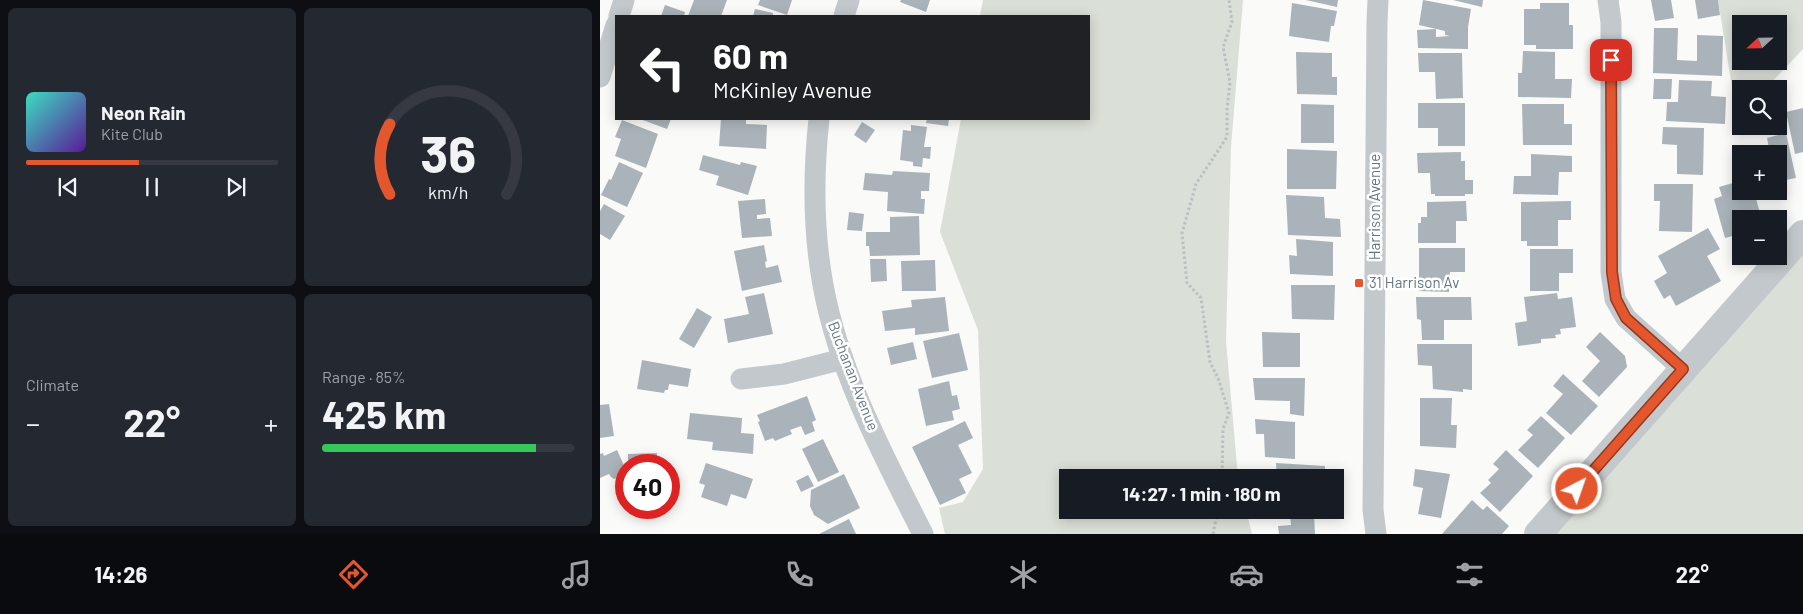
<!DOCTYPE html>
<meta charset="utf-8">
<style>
body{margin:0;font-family:Barlow,sans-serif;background:#242831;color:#f1f3f6;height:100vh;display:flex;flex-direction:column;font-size:19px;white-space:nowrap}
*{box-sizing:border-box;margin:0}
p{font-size:16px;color:#9ea1a6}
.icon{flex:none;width:28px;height:28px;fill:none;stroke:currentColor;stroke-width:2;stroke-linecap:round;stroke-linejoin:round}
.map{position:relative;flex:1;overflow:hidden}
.details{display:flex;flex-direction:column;gap:8px;padding:8px;background:#0d0f14;width:600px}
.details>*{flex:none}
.top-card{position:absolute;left:15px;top:15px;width:475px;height:105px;border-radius:0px;box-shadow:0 2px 12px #0003;background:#202124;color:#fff;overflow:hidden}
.needle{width:32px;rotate:248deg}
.tools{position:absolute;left:1132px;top:15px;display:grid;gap:10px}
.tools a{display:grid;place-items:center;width:55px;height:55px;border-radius:0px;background:#171b24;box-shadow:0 2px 12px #0003;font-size:25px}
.speed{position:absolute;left:15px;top:454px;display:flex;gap:10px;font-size:25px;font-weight:700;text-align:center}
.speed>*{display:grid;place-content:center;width:65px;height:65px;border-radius:50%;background:#171b24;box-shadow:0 2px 12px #0003;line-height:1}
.speed .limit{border:8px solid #d22;background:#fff;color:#111}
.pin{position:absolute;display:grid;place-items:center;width:42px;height:42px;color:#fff;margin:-21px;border-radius:10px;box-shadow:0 2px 8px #0006}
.me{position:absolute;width:55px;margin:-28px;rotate:41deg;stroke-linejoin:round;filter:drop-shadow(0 0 4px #0008)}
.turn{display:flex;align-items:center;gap:18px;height:105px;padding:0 15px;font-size:22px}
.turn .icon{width:65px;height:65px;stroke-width:2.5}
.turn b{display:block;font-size:35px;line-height:42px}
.big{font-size:38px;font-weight:700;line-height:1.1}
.details .tile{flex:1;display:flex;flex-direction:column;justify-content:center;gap:8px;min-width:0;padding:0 18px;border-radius:8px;background:#242831}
.details .dial{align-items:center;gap:0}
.dial svg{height:130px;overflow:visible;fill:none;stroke:#363941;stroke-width:7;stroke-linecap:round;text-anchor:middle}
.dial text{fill:#f1f3f6;stroke:none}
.song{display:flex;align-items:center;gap:15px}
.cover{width:60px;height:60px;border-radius:8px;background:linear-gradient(135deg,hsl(170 70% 55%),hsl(270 70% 35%))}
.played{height:5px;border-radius:2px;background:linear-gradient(90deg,#e4572e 45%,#363941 45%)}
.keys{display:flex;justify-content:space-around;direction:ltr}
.heat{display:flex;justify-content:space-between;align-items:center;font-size:28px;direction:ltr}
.charge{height:8px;border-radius:4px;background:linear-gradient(90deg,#34c759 85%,#363941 0)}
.details .tiles{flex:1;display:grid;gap:8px;grid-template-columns:repeat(2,1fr)}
.trip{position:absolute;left:459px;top:469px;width:285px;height:50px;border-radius:0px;background:#171b24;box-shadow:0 2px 12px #0003;font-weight:700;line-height:50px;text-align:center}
.dock{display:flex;height:80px;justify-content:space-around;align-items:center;background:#090b0e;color:#9ea1a6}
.dock .icon{width:35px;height:35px}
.dock .selected{color:#e4572e}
.dock b{font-size:22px;color:#f1f3f6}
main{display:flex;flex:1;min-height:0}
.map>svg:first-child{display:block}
</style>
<main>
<section class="details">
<div class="tiles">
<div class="tile">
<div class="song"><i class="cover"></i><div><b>Neon Rain</b><p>Kite Club</p></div></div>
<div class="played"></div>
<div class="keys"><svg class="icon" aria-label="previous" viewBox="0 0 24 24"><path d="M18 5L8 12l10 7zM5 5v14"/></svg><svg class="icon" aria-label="pause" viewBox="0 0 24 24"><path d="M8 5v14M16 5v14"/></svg><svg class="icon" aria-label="next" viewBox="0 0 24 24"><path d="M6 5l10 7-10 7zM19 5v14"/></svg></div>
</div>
<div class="tile dial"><svg viewBox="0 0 100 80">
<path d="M14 69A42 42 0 1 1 86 69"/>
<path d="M14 69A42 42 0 0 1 14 26" stroke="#e4572e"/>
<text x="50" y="56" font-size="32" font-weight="700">36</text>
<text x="50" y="72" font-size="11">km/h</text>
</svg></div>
<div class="tile"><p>Climate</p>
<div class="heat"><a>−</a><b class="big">22°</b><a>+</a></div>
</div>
<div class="tile"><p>Range · 85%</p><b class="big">425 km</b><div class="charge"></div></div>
</div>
</section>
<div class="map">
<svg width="1203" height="534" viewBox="0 0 1203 534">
<rect width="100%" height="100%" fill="#fafaf8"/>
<g fill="#dadfd7" fill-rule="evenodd">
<path d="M383,0h260l-12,147 -5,194 12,136 -170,1v32h178l6,24h-307l-6,-26 24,-6 20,-33 -5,-139 -38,-98 21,-113h128v-103h-109z"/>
<path d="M1118,0h85v49l-38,40h-24v25l-4,4zM1141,24h38v37h-38z"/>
<path d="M1203,234v300h-265z"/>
</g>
<g fill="#aab3b9">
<path d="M94,0h33l-6,16h-33z"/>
<path d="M160,0h32l-5,15 -29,-10z"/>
<path d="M301,0h29l-4,12 -26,-10z"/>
<path d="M706,0h32l-1,7z"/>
<path d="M823,0l48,9 -3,18v22l-50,-1 -1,-18 19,-1v8l14,-1 -5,-1v-4l-26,-6z"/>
<path d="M853,0h30l-1,7z"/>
<path d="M1051,0h20l3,18 -19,3z"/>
<path d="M1095,0h23l2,15 -22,4z"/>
<path d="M692,3l45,8 -3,15h-3l-2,16 -40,-6z"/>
<path d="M940,3h29v22h4v24h-37v-4h-12v-36h16z"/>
<path d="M65,5l20,7 -1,4h-23z"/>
<path d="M155,9l18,4v3h-20z"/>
<path d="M1054,28h24l-1,32 20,1v-26l26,1 -1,40 -69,-3z"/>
<path d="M923,51l32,1v27h17l-1,19 -53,-1v-24h4z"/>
<path d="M696,52l36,1v24h5v18l-40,-1z"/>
<path d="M818,53h44l1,45 -27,1 -1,-27h-16z"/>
<path d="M1054,79h18l-1,20h-18z"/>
<path d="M1079,80l33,1 -1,15 15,1 -1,27 -59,-3 1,-19h11z"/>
<path d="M818,103h47v43h-27v-18h-20z"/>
<path d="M701,104l33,1v38h-33z"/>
<path d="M922,104h42v20h8v21h-49z"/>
<path d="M1203,108v44l-8,2 -9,-42z"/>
<path d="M40,119h31l-4,10z"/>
<path d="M121,119h25v5l21,1 -1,24 -47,-3z"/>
<path d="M327,119h22l-1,7 -22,-3z"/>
<path d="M22,120l36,14 -12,34 -31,-12 6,-17 -6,-2z"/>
<path d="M262,122l13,8 -9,13 -12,-8z"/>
<path d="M311,125l16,2 -3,20h7l-1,12 -7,-1 -1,9 -9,-1v-4l-13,-2 3,-30 8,1z"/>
<path d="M1063,127l41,1 -1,47 -26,-1v-29l-15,-1z"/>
<path d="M1186,133l10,45 -16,3 2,11 -19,4 -1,-5h17v-37h-9l-3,-16z"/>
<path d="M687,149l50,2 -1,38h-49z"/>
<path d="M861,152v9h4v19h8v14h-8v2h-30v-2h-4l-1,-21h-12l-1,-20z"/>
<path d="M931,154l41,2v16h-13l-1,23 -45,-1 1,-18h17z"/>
<path d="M103,155l37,10 1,-3 16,4 -9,29 -32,-10 3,-9 -20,-6z"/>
<path d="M19,162l24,11 -16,34 -26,-12 8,-16 2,1z"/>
<path d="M293,171l37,2 -1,18h-8v8h4l-1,15 -37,-3 1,-19 -25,-2 2,-17 27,2z"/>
<path d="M1133,183l2,7 6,-1v2h13l7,26 -9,2h-11v3l-4,1 3,11 -15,4 -11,-39 8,-3 -3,-9z"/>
<path d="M1054,184h39l-1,48 -33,-1 1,-30h-6z"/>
<path d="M686,195l38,2 1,21 15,1 1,18 -53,-2z"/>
<path d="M165,199l1,15 -9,1v4l13,-1 2,18 -30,2 -4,-37z"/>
<path d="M866,201l1,20h-11v22h-38v-20h3v-6h6v-15z"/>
<path d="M971,201v19h-13v26h-31v-5h-6v-39z"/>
<path d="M4,204l21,12 -15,24 -10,-6v-23z"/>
<path d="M249,212l15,2 -2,17 -15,-1z"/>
<path d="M319,216l1,39 -50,1 -1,-10h-3v-14h24v-15z"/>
<path d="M1108,228l12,21 -13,7 14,25 -45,25 -6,-11 -6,4 -10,-18 13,-8 -9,-17z"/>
<path d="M696,239l37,3v34l-43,-2 -1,-19 8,1z"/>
<path d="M164,245l3,16 -2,1 1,6 12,-3 4,17 -40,9 -8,-40z"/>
<path d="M819,248h46v24h-15l-1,20 -30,-1z"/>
<path d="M930,249h43v24h-14v18h-29z"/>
<path d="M270,259h16l1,22 -16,1z"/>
<path d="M335,260l1,31h-34l-1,-30z"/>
<path d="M691,285h44l-1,35 -42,-1z"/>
<path d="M164,293l9,41 -45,9 -4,-24 25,-5 -4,-17z"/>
<path d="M957,293l1,6 14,-2 4,30 -16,2 1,5 -6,1 1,3 -15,1v4l-23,3 -3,-23 12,-2 -3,-24z"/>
<path d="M345,297l4,34 -34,4v-7l-30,3 -3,-20 30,-4 -1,-7z"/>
<path d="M816,297h55l1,23h-28v20h-22l-1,-20 -4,-1z"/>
<path d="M97,308l15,9 -18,31 -15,-9z"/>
<path d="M662,332l38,1v34h-37z"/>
<path d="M1000,332l25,24 2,11 -28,30 -17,-16 18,-20 -14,-14z"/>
<path d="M359,333l9,37 -36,8 -9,-37z"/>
<path d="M313,342l4,17 -26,6 -4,-17z"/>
<path d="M817,344h55v46l-9,-1v3l-30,-3 -1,-23 -14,-1z"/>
<path d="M42,360l49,9 -3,18 -19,-3 -1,6h-3l-1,3 -27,-4z"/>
<path d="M963,374l35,32 -27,29 -25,-22 17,-19 -10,-8z"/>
<path d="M653,378h52l-1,38 -14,-2v-13l-35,-1z"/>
<path d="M349,381l3,15 5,-1 3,14 -8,2 2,9 -28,6 -8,-37z"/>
<path d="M207,396l9,24 -4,2 3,9 -10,4 -4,-9 -11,4 2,4 -17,7 -2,-3 -8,3 -7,-19 2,-1 -3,-6z"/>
<path d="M820,398h32l-1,27h6l-1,23 -36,-2z"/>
<path d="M9,404l5,32 -14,2v-33z"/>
<path d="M90,413l52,5 -1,15 13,1 -1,20 -41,-4 1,-8 -26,-3z"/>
<path d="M941,416l24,22 -27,30 -20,-18 15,-15 -6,-5z"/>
<path d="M655,419l40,3v37l-30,-2 -1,-23h-8z"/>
<path d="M365,421l8,17 -15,7 14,28 -13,6 7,14 -26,12 -28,-58z"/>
<path d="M223,439l16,33 -21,10 -16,-33z"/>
<path d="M17,450l9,20 -3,5 -9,4 -3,-2 -2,-3 -9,4v-24l3,-1 1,3z"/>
<path d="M906,450l27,26 -33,36 -20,-19 11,-10 -3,-3 11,-11 -6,-5z"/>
<path d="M57,453v12h-29v-11z"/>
<path d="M106,463l47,16 -7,20 -15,-5 -4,12 -26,-9 4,-12 -6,-2z"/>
<path d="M676,463l49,3v12h-48z"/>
<path d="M815,469l35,5 -9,44 -23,-4 5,-26 -10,-2z"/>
<path d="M244,474l16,34 -32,16 -14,-9 -4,-9 1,-16z"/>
<path d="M208,475l6,11 -13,6 -5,-11z"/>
<path d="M872,500l11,10 4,-4 22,20 -7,8h-60z"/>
<path d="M714,514l1,20h-36l-1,-8 13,-1 -1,-10z"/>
<path d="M249,519l7,15h-37z"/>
</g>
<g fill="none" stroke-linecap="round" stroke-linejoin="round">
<g stroke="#bbbfc2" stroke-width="3" stroke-dasharray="2.5 2.5" stroke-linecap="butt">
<path d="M622,478l1,-49 6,-16 -11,-35 -8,-16 -9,-64 -14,-15 -5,-50 14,-49 31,-47v-28l3,-27 -7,-35 9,-25 -3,-22"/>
<path d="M613,534l5,-24"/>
</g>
<g stroke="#c3c8cc" stroke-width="21">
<path d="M1008,0l3,22v250l4,27 11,19 57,51"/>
<path d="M19,16l5,-16"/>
<path d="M244,16l5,-16"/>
<path d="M0,77l16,-52"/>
<path d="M219,119c-6,55 -6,111 4,166 16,88 60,170 100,249"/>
<path d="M141,379l43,-5 59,-15"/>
<path d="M776,534l-3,-24 4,-488 1,-22"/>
</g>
<path stroke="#c3c8cc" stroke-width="28" d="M938,534l265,-300"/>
</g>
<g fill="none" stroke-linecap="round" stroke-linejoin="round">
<defs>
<path id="route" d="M977,489l106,-120 -57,-51 -10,-19 -4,-27 -1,-212"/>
</defs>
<use href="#route" stroke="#94391e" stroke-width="12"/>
<use href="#route" stroke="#e4572e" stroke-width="9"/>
</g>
<rect fill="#e4572e" stroke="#fff" stroke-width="2" x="754" y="278" width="10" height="10" rx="2.5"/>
<g text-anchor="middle" stroke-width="5" stroke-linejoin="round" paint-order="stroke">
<g font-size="15" fill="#657683" stroke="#fff">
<text transform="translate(775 207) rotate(-90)" y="5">Harrison Avenue</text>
<text transform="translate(253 376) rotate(69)" y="5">Buchanan Avenue</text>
</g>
<g font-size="15" fill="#657683" stroke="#fff" text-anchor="start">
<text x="769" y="288">31 Harrison Av</text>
</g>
</g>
</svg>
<div class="tools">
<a><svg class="needle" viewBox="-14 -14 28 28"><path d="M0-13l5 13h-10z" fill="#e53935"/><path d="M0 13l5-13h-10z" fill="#9ea1a6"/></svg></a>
<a><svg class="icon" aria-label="search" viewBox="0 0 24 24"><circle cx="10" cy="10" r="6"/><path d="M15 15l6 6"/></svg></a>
<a>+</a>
<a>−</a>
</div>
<div class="speed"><div class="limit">40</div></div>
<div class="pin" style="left:1011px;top:60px;background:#d93025"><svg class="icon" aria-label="arrive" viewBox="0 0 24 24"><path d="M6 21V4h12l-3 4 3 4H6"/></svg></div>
<svg class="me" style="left:977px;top:489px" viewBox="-20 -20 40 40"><circle r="17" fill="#e4572e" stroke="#fff" stroke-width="3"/><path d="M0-11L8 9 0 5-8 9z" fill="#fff"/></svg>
<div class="trip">14:27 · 1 min · 180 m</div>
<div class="top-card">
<div class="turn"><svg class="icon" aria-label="left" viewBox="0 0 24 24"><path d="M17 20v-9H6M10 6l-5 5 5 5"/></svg><div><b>60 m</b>McKinley Avenue</div></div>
</div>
</div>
</main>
<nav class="dock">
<b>14:26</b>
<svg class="icon selected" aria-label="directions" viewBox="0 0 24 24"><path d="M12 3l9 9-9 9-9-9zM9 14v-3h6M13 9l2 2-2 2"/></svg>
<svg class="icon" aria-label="music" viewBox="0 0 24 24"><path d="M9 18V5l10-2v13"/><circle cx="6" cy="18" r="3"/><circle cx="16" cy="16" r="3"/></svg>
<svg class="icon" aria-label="phone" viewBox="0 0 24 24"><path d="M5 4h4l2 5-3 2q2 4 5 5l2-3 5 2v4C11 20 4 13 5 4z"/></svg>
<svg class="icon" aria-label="climate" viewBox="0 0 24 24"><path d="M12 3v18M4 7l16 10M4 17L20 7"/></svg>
<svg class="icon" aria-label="car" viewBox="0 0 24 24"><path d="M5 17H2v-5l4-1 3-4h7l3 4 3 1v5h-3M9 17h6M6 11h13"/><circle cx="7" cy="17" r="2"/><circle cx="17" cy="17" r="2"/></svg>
<svg class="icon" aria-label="filters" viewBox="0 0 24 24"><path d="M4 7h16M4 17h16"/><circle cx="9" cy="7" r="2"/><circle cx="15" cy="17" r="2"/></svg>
<b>22°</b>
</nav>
